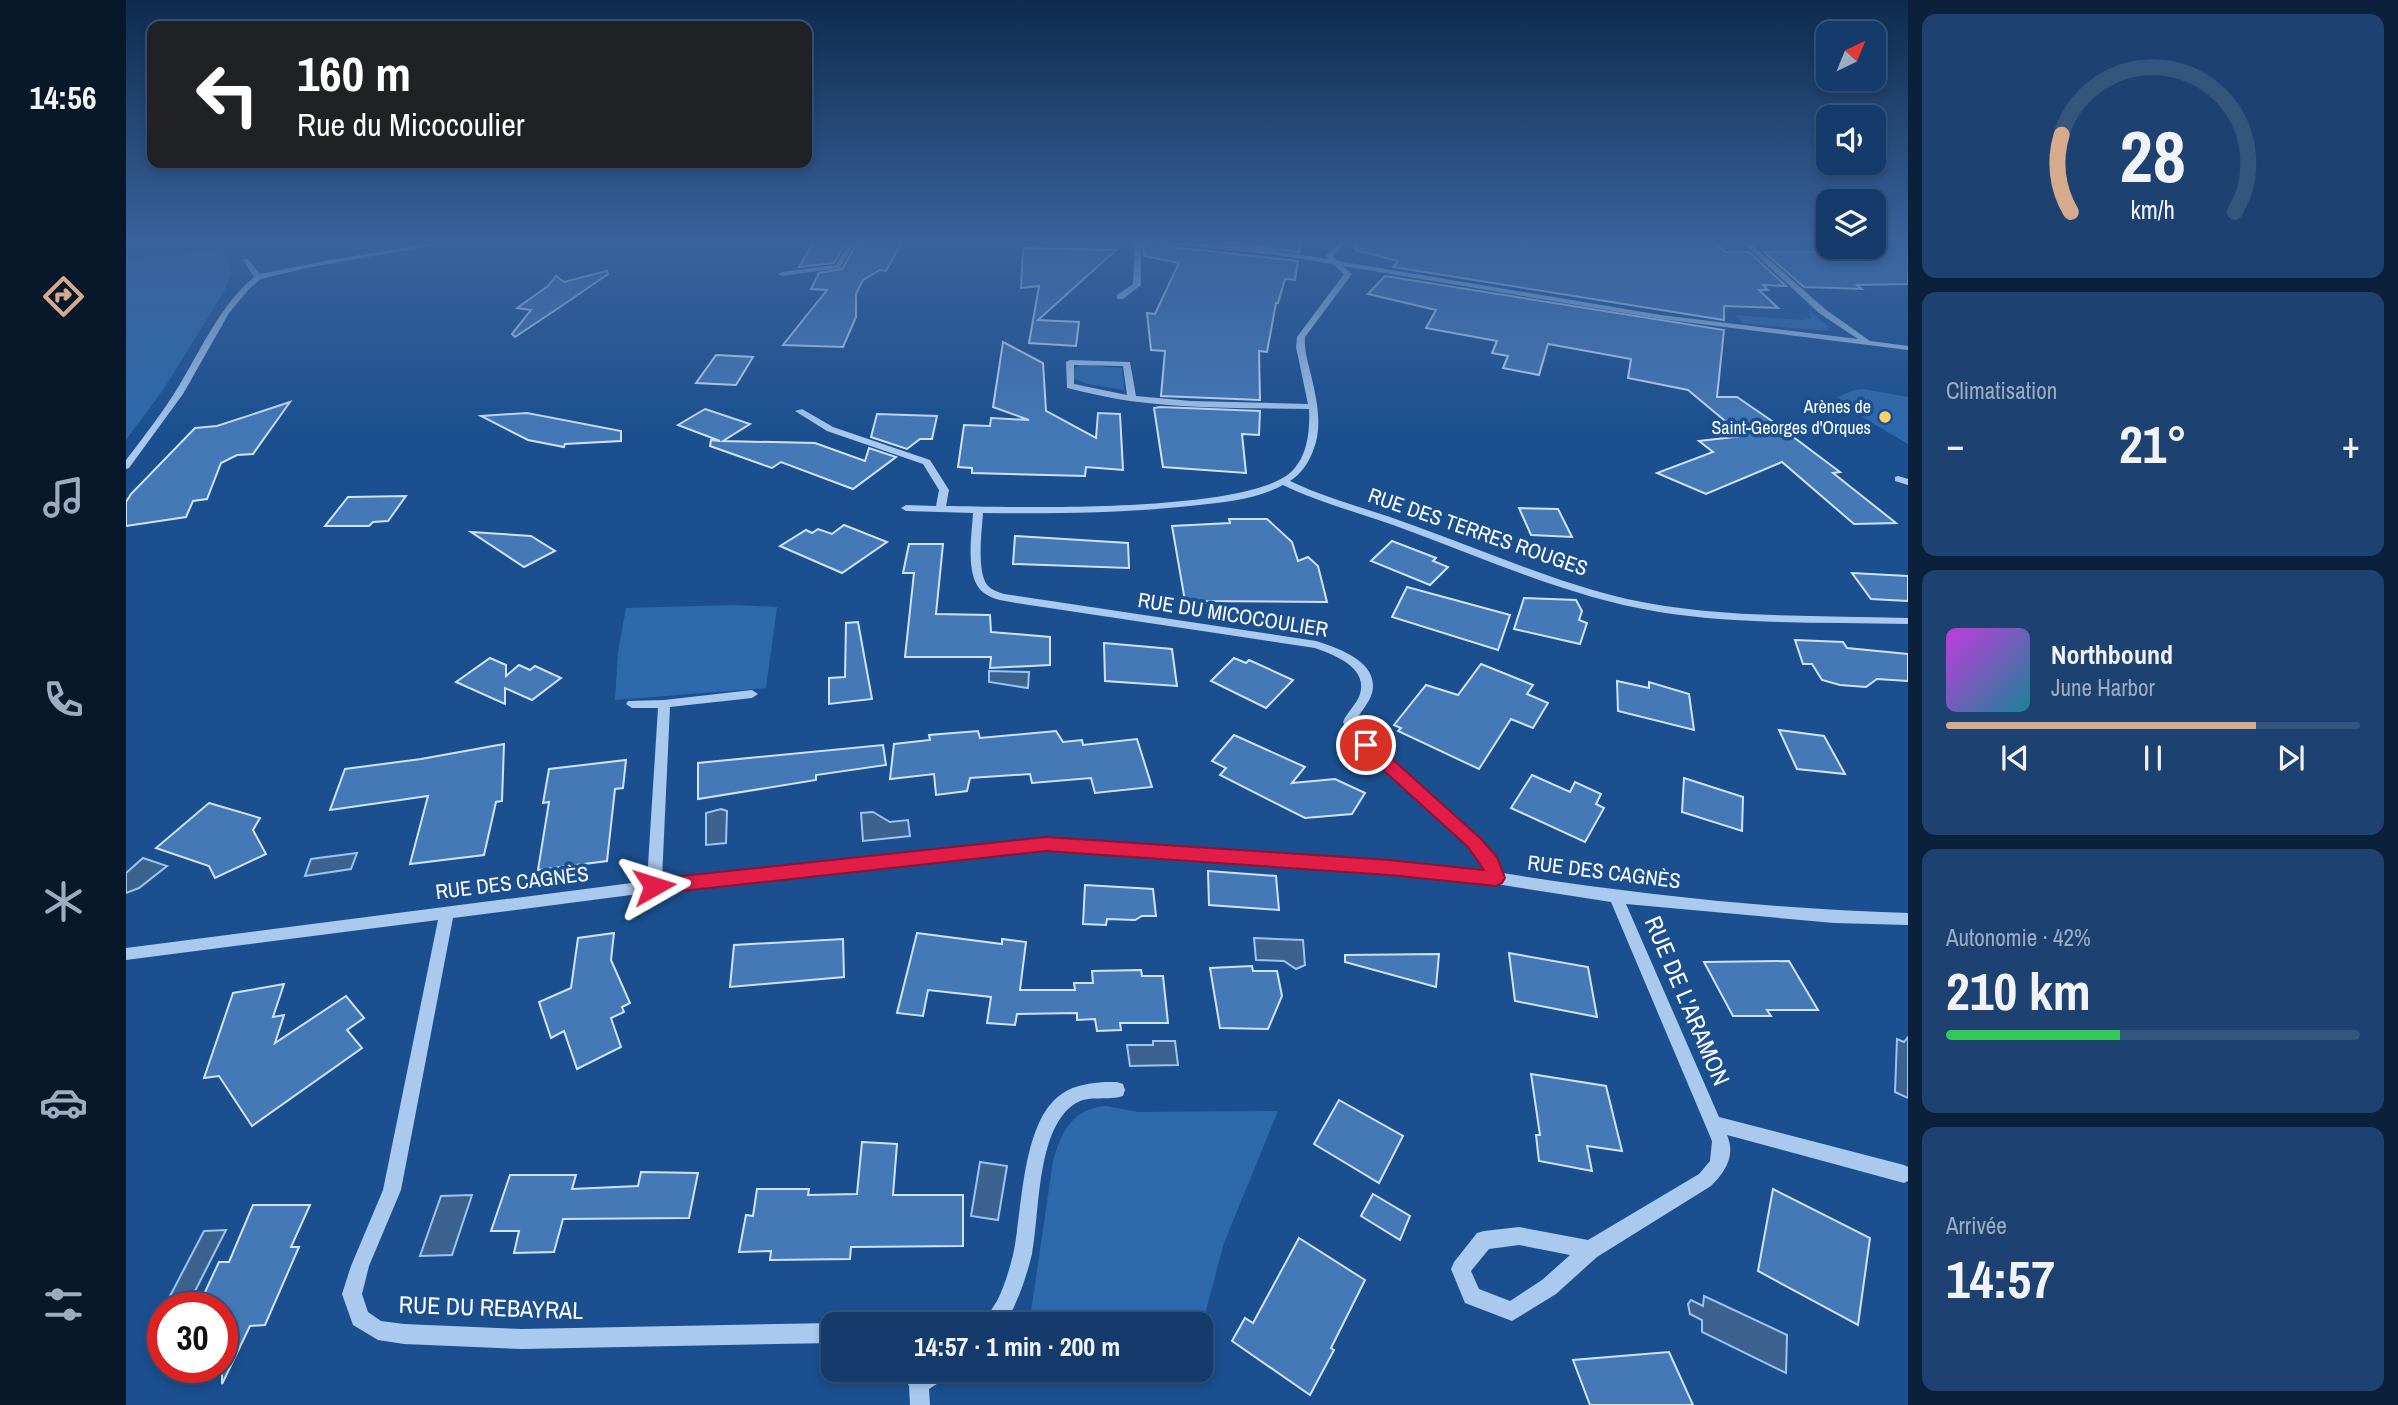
<!DOCTYPE html>
<html lang="fr">
<meta charset="utf-8">
<style>
body{margin:0;font-family:"Archivo Narrow",sans-serif;background:#1d4271;color:#f1f3f6;height:100vh;display:flex;flex-direction:column;font-size:26px;white-space:nowrap}
*{box-sizing:border-box;margin:0}
p{font-size:23px;color:#9dadc1}
.icon{flex:none;width:38px;height:38px;fill:none;stroke:currentColor;stroke-width:2;stroke-linecap:round;stroke-linejoin:round}
.map{position:relative;flex:1;overflow:hidden}
.details{display:flex;flex-direction:column;gap:14px;padding:14px;background:#0b203b;width:490px}
.details>*{flex:none}
.banner{position:absolute;left:21px;top:21px;width:665px;height:147px;border-radius:14px;box-shadow:0 4px 10px #0003,0 0 0 2px #33557e;background:#202124;color:#fff;overflow:hidden}
.needle{width:46px;rotate:43deg}
.buttons{position:absolute;left:1690px;top:21px;display:grid;gap:14px}
.buttons a{display:grid;place-items:center;width:70px;height:70px;border-radius:14px;background:#143b6b;box-shadow:0 4px 10px #0003,0 0 0 2px #33557e;font-size:35px}
.speed{position:absolute;left:21px;top:1292px;display:flex;gap:14px;font-size:35px;font-weight:700;text-align:center}
.speed>*{display:grid;place-content:center;width:91px;height:91px;border-radius:50%;background:#143b6b;box-shadow:0 4px 10px #0003,0 0 0 2px #33557e;line-height:1}
.speed .limit{border:10px solid #d22;background:#fff;color:#111}
.pin{position:absolute;display:grid;place-items:center;width:60px;height:60px;color:#fff;margin:-30px;border:4px solid #fff;border-radius:50%;box-shadow:0 2px 7px #0007}
.me{position:absolute;width:77px;margin:-38px;rotate:84deg;stroke-linejoin:round;filter:drop-shadow(0 0 5px #0008)}
.turn{display:flex;align-items:center;gap:24px;height:147px;padding:0 35px;font-size:32px}
.turn .icon{width:91px;height:91px;stroke-width:2.5}
.turn b{display:block;font-size:49px;line-height:60px}
.big{font-size:52px;font-weight:800;line-height:1.1}
.details .tile{flex:1;display:flex;flex-direction:column;justify-content:center;gap:10px;min-width:0;padding:0 24px;border-radius:14px;background:#1d4271}
.details .dial{align-items:center;gap:0}
.dial svg{height:182px;overflow:visible;fill:none;stroke:#33557e;stroke-width:7;stroke-linecap:round;text-anchor:middle}
.dial text{fill:#f1f3f6;stroke:none}
.song{display:flex;align-items:center;gap:21px}
.cover{width:84px;height:84px;border-radius:10px;background:linear-gradient(135deg,hsl(290 70% 55%),hsl(190 70% 35%))}
.played{height:7px;border-radius:4px;background:linear-gradient(90deg,#d6ab8b 75%,#33557e 75%)}
.keys{display:flex;justify-content:space-around;direction:ltr}
.heat{display:flex;justify-content:space-between;align-items:center;font-size:38px;direction:ltr}
.charge{height:10px;border-radius:5px;background:linear-gradient(90deg,#34c759 42%,#33557e 0)}
.trip{position:absolute;left:695px;top:1312px;width:392px;height:70px;border-radius:14px;background:#143b6b;box-shadow:0 4px 10px #0003,0 0 0 2px #33557e;font-weight:800;line-height:70px;text-align:center}
main{display:flex;flex:1;min-height:0}
.dock{display:flex;flex-direction:column;width:126px;justify-content:space-around;align-items:center;background:#08182b;color:#9dadc1}
.dock .icon{width:49px;height:49px}
.dock .current{color:#d6ab8b}
.dock b{font-size:32px;color:#f1f3f6}
.map>svg:first-child{display:block}
</style>
<main>
<nav class="dock">
<b>14:56</b>
<svg class="icon current" aria-label="directions" viewBox="0 0 24 24"><path d="M12 3l9 9-9 9-9-9zM9 14v-3h6M13 9l2 2-2 2"/></svg>
<svg class="icon" aria-label="music" viewBox="0 0 24 24"><path d="M9 18V5l10-2v13"/><circle cx="6" cy="18" r="3"/><circle cx="16" cy="16" r="3"/></svg>
<svg class="icon" aria-label="phone" viewBox="0 0 24 24"><path d="M5 4h4l2 5-3 2q2 4 5 5l2-3 5 2v4C11 20 4 13 5 4z"/></svg>
<svg class="icon" aria-label="climate" viewBox="0 0 24 24"><path d="M12 3v18M4 7l16 10M4 17L20 7"/></svg>
<svg class="icon" aria-label="car" viewBox="0 0 24 24"><path d="M5 17H2v-5l4-1 3-4h7l3 4 3 1v5h-3M9 17h6M6 11h13"/><circle cx="7" cy="17" r="2"/><circle cx="17" cy="17" r="2"/></svg>
<svg class="icon" aria-label="filters" viewBox="0 0 24 24"><path d="M4 7h16M4 17h16"/><circle cx="9" cy="7" r="2"/><circle cx="15" cy="17" r="2"/></svg>
</nav>
<div class="map">
<svg width="1782" height="1405" viewBox="0 0 1782 1405">
<rect width="100%" height="100%" fill="#1b4f8f"/>
<g fill="#2e69ad">
<path d="M95,250l10,22 -6,18 -60,97 -39,53v-181z"/>
<path d="M1683,310l20,17 -2,4 -85,-8 -6,-8 66,5 9,-2z"/>
<path d="M955,365l41,3 2,22 -37,-6 -14,-6 1,-10z"/>
<path d="M1737,389l45,8v47l-54,-32 -16,-15 16,-7z"/>
<path d="M608,605l43,2 -11,81 -151,12 3,-48 8,-44z"/>
<path d="M981,1106l31,6 140,-1 -54,132 -23,86 -1,-4h-171l24,-164c9,-31 20,-53 54,-55z"/>
</g>
<g fill="#3c6290" stroke="#9cc4f0" stroke-width="2">
<path d="M863,671l40,1 -1,16 -39,-6z"/>
<path d="M595,809l6,2 -1,32 -20,2v-32z"/>
<path d="M747,812l17,10 18,-2 2,16 -47,5 -2,-28z"/>
<path d="M231,853l-6,16 -46,7 6,-17z"/>
<path d="M17,858l24,8 -28,22 -13,5v-20z"/>
<path d="M1128,938l49,2 2,25 -9,4 -12,-8 -28,-1z"/>
<path d="M1782,1037v61l-13,-6 2,-53 7,3z"/>
<path d="M1027,1041h22l3,24 -48,1 -3,-21h26z"/>
<path d="M854,1162l27,4 -9,54 -27,-4z"/>
<path d="M346,1195l-20,60 -32,1 21,-60z"/>
<path d="M100,1230l-34,67 -22,-1 34,-65z"/>
<path d="M1578,1296l83,39 -1,38 -84,-41v-12l-12,-6 -2,-10 3,-4 12,6z"/>
</g>
<g fill="#4478b7" stroke="#cfe3fa" stroke-width="2">
<path d="M688,242h32l-12,21 -35,4z"/>
<path d="M732,242h44l-16,29 -6,-1 -17,10 -7,14v23l-13,30 -60,-2 44,-55 -16,-1 8,-16 23,-4z"/>
<path d="M1017,242h24l5,5 126,14 -3,19 -10,-1 -7,24h-2l-9,49 -8,-1 1,49 -99,-4 4,-45 -14,-1 -4,-37 8,1 24,-51 -35,-7z"/>
<path d="M1092,242h83l-2,10z"/>
<path d="M1230,242h358l12,10h23l37,34 -23,-1 5,5h-9l19,18 -54,-2v14l-331,-53 5,-6 -43,-11z"/>
<path d="M1748,242h34v42l-51,1 5,4 -58,-2 -40,-35h80l-11,-5h41z"/>
<path d="M897,248l93,2 -78,70 41,2 -3,24 -47,-3 10,-57 -18,2z"/>
<path d="M481,271l1,3 -48,33 -45,30 -3,-3 19,-24 -14,-2 31,-22 8,-10 8,6z"/>
<path d="M1259,276l339,54 -7,67h20l35,24 68,51 -7,1 63,50 -42,1 -72,-62 -76,32 -49,-21 56,-21 -14,-11 44,-5 -55,-46 -60,-12 3,-19 -83,-15 -9,31 -36,-7 5,-12 -16,-3 5,-12 -71,-13 10,-18 -68,-16z"/>
<path d="M877,342l40,21 3,48 50,27 2,-25 22,1 3,56 -37,-3 -1,9 -113,-3v-5l-14,-1 6,-42 26,1 1,-8 38,2 -36,-13z"/>
<path d="M590,355l37,2 -17,28 -40,-2z"/>
<path d="M164,402l-37,52 -16,1 -16,8 -14,36 -14,2 -7,16 -60,9v-24l5,-8 64,-66 22,-2z"/>
<path d="M1034,407l100,4 -1,24 -17,-1 4,39 -83,-6 -9,-59z"/>
<path d="M579,409l45,15 -27,17 92,2 50,18 4,-13 27,9 -43,32 -72,-27 -9,6 -62,-22 1,-6 9,1 -42,-16z"/>
<path d="M401,413l94,18v10l-56,3 -1,3 -36,-7 -47,-24z"/>
<path d="M751,414l60,2 -5,23h-12l-13,10 -36,-12z"/>
<path d="M280,496l-18,25 -15,1 -4,4h-44l23,-29z"/>
<path d="M1393,508l39,1 14,28 -41,-2z"/>
<path d="M1103,519h38l25,23 6,19 10,-4 10,9 9,36 -142,-1 -13,-75 58,-3z"/>
<path d="M718,525l43,17 -45,31 -62,-27 26,-16 6,3 6,-4 14,5z"/>
<path d="M345,532l60,4 24,15 -31,16z"/>
<path d="M889,536l113,7 1,25 -116,-4z"/>
<path d="M1266,541l44,17 -3,3 15,6 -18,18 -59,-24z"/>
<path d="M783,544h34l-7,70 54,1 1,17 59,5v28l-60,3 1,-11h-86l9,-84h-11z"/>
<path d="M1726,573l56,3v25l-37,-2z"/>
<path d="M1281,587l103,28 -12,35 -106,-33z"/>
<path d="M1398,598l52,2 6,11 -3,9 8,3 -7,21 -66,-15z"/>
<path d="M732,622l14,77 -43,5v-26l16,-1 1,-54z"/>
<path d="M1669,640l48,2 4,6 61,6v27l-31,-2 -11,8 -26,-2 -18,-5 -10,-16h-9z"/>
<path d="M978,643l68,6 5,37 -72,-5z"/>
<path d="M364,658l16,7v11l13,-11 11,5 5,-4 26,12 -29,22 -27,-12v16l-49,-22z"/>
<path d="M1108,658l12,5 3,-3 44,20 -27,28 -55,-27z"/>
<path d="M1355,664l52,21 -6,9 21,9 -15,25 -22,-9 -32,50 -81,-38 3,-3 -7,-3 32,-40 32,10z"/>
<path d="M1491,681l32,7v-6l40,12 5,36 -76,-19z"/>
<path d="M1653,730l45,6 21,38 -48,-5z"/>
<path d="M852,731l2,7 76,-7 7,11 19,-2 1,5 54,-6 15,48 -57,6 -4,-15 -59,5 -2,-9 -60,4 -3,13 -31,4 -2,-21 -44,5 4,-35 36,-4 -1,-5z"/>
<path d="M1108,735l71,32 -13,16 43,-4 30,14 -13,21 -47,4 -85,-43 6,-7 -14,-7z"/>
<path d="M378,744l-2,57 -6,1 -12,53 -74,9 18,-68 -98,14 15,-41 76,-10z"/>
<path d="M757,745l3,20 -70,10v5l-118,19v-36z"/>
<path d="M500,760l-3,28 -8,1 -8,72 -69,9 11,-68 -6,1 6,-34z"/>
<path d="M1406,775l38,17 5,-10 26,12 -5,10 8,4 -19,34 -74,-34z"/>
<path d="M1558,778l59,19 -1,34 -60,-19z"/>
<path d="M83,803l51,15 -7,12 13,24 -51,24 -6,-12 -53,-18z"/>
<path d="M1082,871l68,5 3,34 -70,-5z"/>
<path d="M959,885l68,4 3,27h-14l-7,4 -28,-1 -1,6 -23,-1z"/>
<path d="M488,933l-3,27 19,43 -8,4 2,5 -13,6 10,29 -44,22 -13,-38 -13,7 -12,-36 32,-14 7,-50z"/>
<path d="M791,933l85,11v-5l24,3 -6,48h55l-1,-7h19l-1,-12 49,-1 1,6h21l5,47h-48l1,7 -24,1 -2,-12 -18,1v-7l-60,1 -2,11 -28,-2 4,-26 -63,-7 -5,26 -26,-3z"/>
<path d="M717,939l1,38 -114,10 4,-42z"/>
<path d="M1383,953l79,14 9,50 -82,-16z"/>
<path d="M1313,954l-3,33 -91,-25v-7z"/>
<path d="M1663,961l29,49h-51l4,6h-38l-29,-54z"/>
<path d="M1126,966l1,5h24l5,25 -14,33 -48,-1 -10,-60z"/>
<path d="M158,984l-11,33 11,-2 -9,28 71,-47 18,22 -17,12 15,18 -110,78 -33,-50 -15,2 29,-85z"/>
<path d="M1405,1074l75,12 16,65 -35,-5 5,25 -53,-10 -3,-26h4z"/>
<path d="M1213,1100l64,36 -24,47 -65,-39z"/>
<path d="M736,1142l35,2 -4,51h70v51l-112,1 -1,12 -80,1 1,-9 -32,1 7,-37 7,1 4,-27h52l-1,6 49,-1z"/>
<path d="M515,1172l57,1 -9,45 -126,1 -9,33 -40,1 5,-22h-28l19,-56h66l-4,14 66,-3z"/>
<path d="M1647,1189l97,49 -12,87 -100,-54z"/>
<path d="M1247,1194l37,22 -10,24 -39,-24z"/>
<path d="M127,1205h57l-19,42h8l-34,78 -15,1 -28,58v-77h-24l21,-45h10z"/>
<path d="M1173,1238l66,42 -34,68 3,2 -24,45 -78,-54 13,-23 8,5z"/>
<path d="M1543,1352l24,53h-103l-17,-45z"/>
</g>
<g fill="none" stroke-linecap="round" stroke-linejoin="round">
<g fill="#a9c9ee" fill-rule="evenodd">
<path d="M314,242h13l-147,26 -45,11 -12,10 -20,24 -46,81 -54,74 -3,1v-9c19,-25 38,-49 54,-76 23,-38 40,-78 74,-107l-11,-17 1,-1h4l12,15 70,-14z"/>
<path d="M723,242h6l-15,26 -58,8 -4,-2 4,-2 54,-7z"/>
<path d="M1009,242h6v43l-18,14h-6v-4l16,-11z"/>
<path d="M1043,242c53,0 107,9 159,17l-2,-4 14,-13h7l-15,14 6,5 323,54 197,24 -39,-26 -77,-71h7l76,67 45,32 38,5v4l-247,-31 -318,-53 9,8 -47,63c-1,13 3,25 6,38 6,25 12,52 2,76 -5,13 -12,23 -23,30 40,19 83,29 125,45 70,25 139,56 212,73 92,20 187,16 281,19v6c-83,-2 -167,1 -249,-12 -86,-14 -166,-50 -247,-80 -43,-17 -88,-27 -129,-47 -25,14 -57,17 -84,20 -71,8 -144,9 -216,8 -1,17 -7,60 5,73 4,4 10,6 16,8l312,47c22,7 64,21 56,52 -3,11 -12,19 -17,29l5,11 119,106 17,19 6,15c134,21 270,36 406,40v12l-74,-2 -208,-19 93,213 185,48 4,2v14l-4,2 -177,-48c9,21 -2,37 -16,51l-114,71 -41,37 -44,27 -47,-18 -14,-34 3,-7 23,-29 7,-2 35,-4 69,13 111,-66 11,-13 2,-20 -101,-239 -115,-18 -107,-11 -343,-24 -392,43 -201,26 -52,272 -32,76 -7,28 6,18 13,9 23,3 118,5 311,-6 4,2h-4v18l-311,6 -118,-5 -26,-4 -25,-15 -11,-31 9,-28 32,-76 55,-270 -312,40v-12l521,-67 11,-173h-26l-6,-4 2,-3 36,-1 88,-10 6,4 -6,4 -82,9 -8,172 384,-40 343,22 98,10 -2,-7 -16,-17 -118,-109 -8,-16c4,-10 14,-18 17,-28 8,-27 -26,-39 -45,-46l-299,-45c-10,-2 -23,-3 -32,-10 -20,-14 -12,-59 -11,-80l-67,-2 -5,-3 5,-3 30,1 3,-16 -16,-26 -96,-33 -32,-20 7,-2 31,18 97,33 19,30 -3,16c64,1 307,8 347,-36 15,-16 17,-40 16,-61 -59,-1 -120,0 -179,-8 -20,-3 -42,-8 -63,-13l-1,-26 4,-2 60,2 6,34 55,5 117,3 -12,-57 1,-10 47,-63 -11,-10 -50,-8 -111,-12zM948,365l49,1 4,29 -53,-11zM1393,1245l51,10 -28,25 -32,21 -31,-12 -8,-18 18,-22z"/>
<path d="M1772,476l10,3v6l-13,-4v-4z"/>
<path d="M979,1082h12l6,2 2,6 -2,6c-15,5 -33,-1 -47,7 -40,24 -36,111 -44,151 -6,25 -15,49 -27,71h-22c4,-9 9,-16 14,-24 7,-14 12,-30 16,-46 10,-45 8,-135 50,-162 12,-8 28,-10 42,-11z"/>
<path d="M775,1370h50l-3,7 -19,12 1,16h-20l-1,-19z"/>
</g>
</g>
<linearGradient id="sky" x2="0" y2="1"><stop stop-color="#0f2b4f"/><stop offset="0.55" stop-color="#39639b"/><stop offset="1" stop-color="#39639b" stop-opacity="0"/></linearGradient>
<rect width="1782" height="438" fill="url(#sky)"/>
<path fill="#e11d48" stroke="#92132f" stroke-width="2" d="M1240,739l6,2 108,97 17,19 8,21 -3,5 -6,3 -107,-11 -343,-24 -392,43 -9,-8 9,-7 392,-42 343,23 95,10 -16,-23 -108,-98v-8z"/>
<circle fill="#ffd166" stroke="#1b4f8f" stroke-width="2.5" cx="1759" cy="417" r="7"/>
<g text-anchor="middle" stroke-width="7" stroke-linejoin="round" paint-order="stroke">
<g font-size="18" fill="#fff" stroke="#1b4f8f" text-anchor="end">
<text x="1745" y="413">Arènes de<tspan x="1745" dy="21">Saint-Georges d'Orques</tspan></text>
</g>
<g font-size="21" fill="#fff" stroke="#1b4f8f">
<text transform="translate(1352 532) rotate(19)" y="7">RUE DES TERRES ROUGES</text>
<text transform="translate(1107 615) rotate(9)" y="7">RUE DU MICOCOULIER</text>
<text transform="translate(1478 872) rotate(7)" y="7">RUE DES CAGNÈS</text>
<text transform="translate(386 883) rotate(-7)" y="7">RUE DES CAGNÈS</text>
</g>
<g font-size="24" fill="#fff" stroke="#1b4f8f">
<text transform="translate(1561 1001) rotate(67)" y="8">RUE DE L'ARAMON</text>
<text transform="translate(365 1308) rotate(2)" y="8">RUE DU REBAYRAL</text>
</g>
</g>
</svg>
<div class="buttons">
<a><svg class="needle" viewBox="-14 -14 28 28"><path d="M0-13l5 13h-10z" fill="#e53935"/><path d="M0 13l5-13h-10z" fill="#9dadc1"/></svg></a>
<a><svg class="icon" aria-label="sound" viewBox="0 0 24 24"><path d="M4 9h4l5-4v14l-5-4H4zM17 9q2 3 0 6"/></svg></a>
<a><svg class="icon" aria-label="layers" viewBox="0 0 24 24"><path d="M12 4l9 5-9 5-9-5zM3 14l9 5 9-5"/></svg></a>
</div>
<div class="speed"><div class="limit">30</div></div>
<div class="pin" style="left:1240px;top:745px;background:#d93025"><svg class="icon" aria-label="arrive" viewBox="0 0 24 24"><path d="M6 21V4h12l-3 4 3 4H6"/></svg></div>
<svg class="me" style="left:528px;top:886px" viewBox="-20 -20 40 40"><path d="M0-17L14 15 0 8-14 15z" fill="#e11d48" stroke="#fff" stroke-width="4"/></svg>
<div class="trip">14:57 · 1 min · 200 m</div>
<div class="banner">
<div class="turn"><svg class="icon" aria-label="left" viewBox="0 0 24 24"><path d="M17 20v-9H6M10 6l-5 5 5 5"/></svg><div><b>160 m</b>Rue du Micocoulier</div></div>
</div>
</div>
<section class="details">
<div class="tile dial"><svg viewBox="0 0 100 80">
<path d="M14 69A42 42 0 1 1 86 69"/>
<path d="M14 69A42 42 0 0 1 10 35" stroke="#d6ab8b"/>
<text x="50" y="56" font-size="32" font-weight="700">28</text>
<text x="50" y="72" font-size="11">km/h</text>
</svg></div>
<div class="tile"><p>Climatisation</p>
<div class="heat"><a>−</a><b class="big">21°</b><a>+</a></div>
</div>
<div class="tile">
<div class="song"><i class="cover"></i><div><b>Northbound</b><p>June Harbor</p></div></div>
<div class="played"></div>
<div class="keys"><svg class="icon" aria-label="previous" viewBox="0 0 24 24"><path d="M18 5L8 12l10 7zM5 5v14"/></svg><svg class="icon" aria-label="pause" viewBox="0 0 24 24"><path d="M8 5v14M16 5v14"/></svg><svg class="icon" aria-label="next" viewBox="0 0 24 24"><path d="M6 5l10 7-10 7zM19 5v14"/></svg></div>
</div>
<div class="tile"><p>Autonomie · 42%</p><b class="big">210 km</b><div class="charge"></div></div>
<div class="tile"><p>Arrivée</p><b class="big">14:57</b></div>
</section>
</main>
